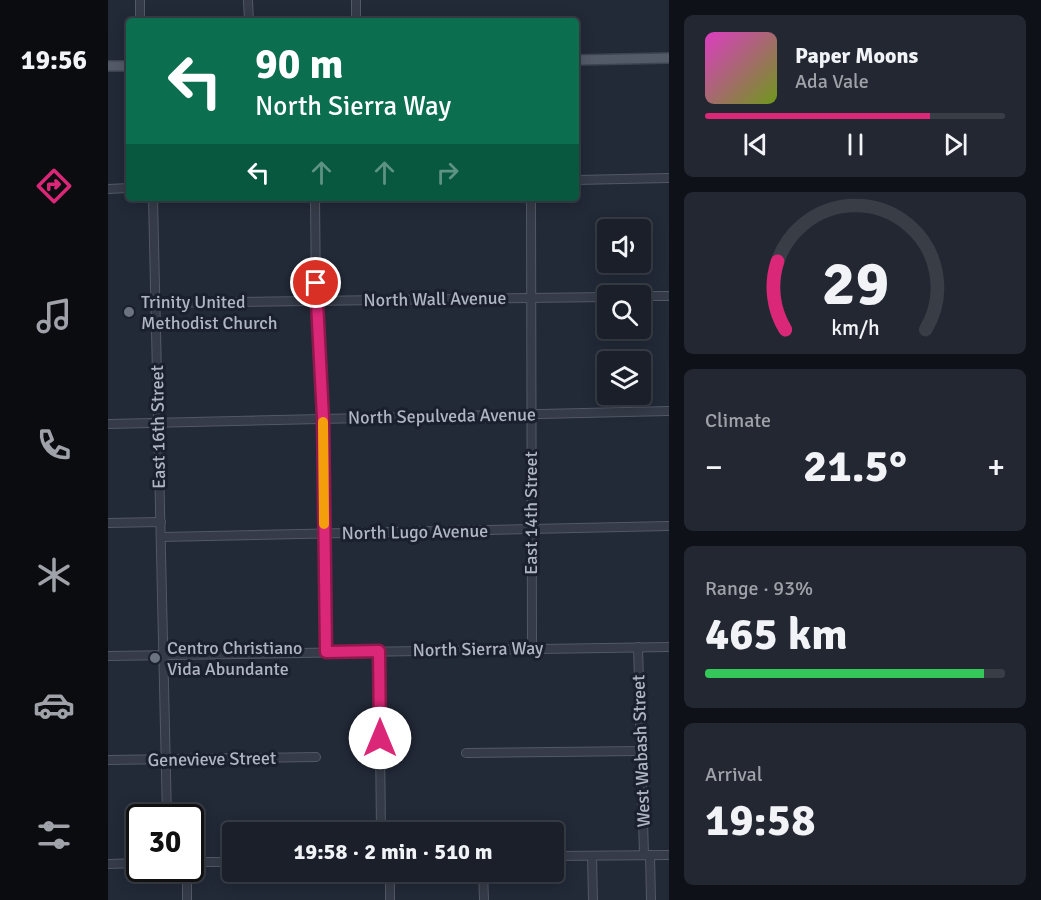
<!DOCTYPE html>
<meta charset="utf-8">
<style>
body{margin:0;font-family:Signika,sans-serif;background:#232731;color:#f1f3f6;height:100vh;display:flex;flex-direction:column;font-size:22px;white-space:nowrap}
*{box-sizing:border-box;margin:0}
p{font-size:20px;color:#9fa2a8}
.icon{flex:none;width:33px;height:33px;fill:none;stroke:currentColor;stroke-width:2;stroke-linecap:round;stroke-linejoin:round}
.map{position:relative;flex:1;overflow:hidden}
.details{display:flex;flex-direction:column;gap:15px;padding:15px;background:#0e1117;width:372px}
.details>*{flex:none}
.guide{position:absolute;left:18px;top:18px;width:453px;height:183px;border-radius:6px;box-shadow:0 3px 15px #0003,0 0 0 2px #383d46;background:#0b6e4f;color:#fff;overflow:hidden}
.fabs{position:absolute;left:489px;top:219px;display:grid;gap:12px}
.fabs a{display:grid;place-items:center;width:54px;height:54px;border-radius:6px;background:#1a1f29;box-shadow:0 3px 15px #0003,0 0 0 2px #383d46;font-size:30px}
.speed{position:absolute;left:18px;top:804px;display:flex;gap:12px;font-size:30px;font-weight:700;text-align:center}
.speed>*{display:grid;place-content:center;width:78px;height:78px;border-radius:50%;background:#1a1f29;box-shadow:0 3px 15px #0003,0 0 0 2px #383d46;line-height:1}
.speed .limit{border:3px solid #111;border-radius:9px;background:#fff;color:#111}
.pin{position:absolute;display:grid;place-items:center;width:51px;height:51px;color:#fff;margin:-26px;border:3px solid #fff;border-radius:50%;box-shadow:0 2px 6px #0007}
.me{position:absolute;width:66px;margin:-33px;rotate:0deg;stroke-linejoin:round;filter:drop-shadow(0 0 4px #0008)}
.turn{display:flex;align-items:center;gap:21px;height:126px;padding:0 30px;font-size:27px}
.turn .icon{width:78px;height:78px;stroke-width:2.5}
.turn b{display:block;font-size:42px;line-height:51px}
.lanes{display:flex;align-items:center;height:57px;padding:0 30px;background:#0003;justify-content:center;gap:30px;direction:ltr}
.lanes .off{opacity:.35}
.big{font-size:45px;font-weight:700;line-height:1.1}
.details .widget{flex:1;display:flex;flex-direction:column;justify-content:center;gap:9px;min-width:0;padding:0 21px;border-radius:9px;background:#232731}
.details .dial{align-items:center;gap:0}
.dial svg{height:156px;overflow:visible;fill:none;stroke:#383d46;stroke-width:7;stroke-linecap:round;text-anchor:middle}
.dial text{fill:#f1f3f6;stroke:none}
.song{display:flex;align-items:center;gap:18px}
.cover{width:72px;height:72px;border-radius:9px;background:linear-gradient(135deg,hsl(310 70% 55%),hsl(80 70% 35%))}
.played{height:6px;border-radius:3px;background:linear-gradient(90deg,#db2777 75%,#383d46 75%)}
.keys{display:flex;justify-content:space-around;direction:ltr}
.heat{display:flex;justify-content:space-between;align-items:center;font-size:33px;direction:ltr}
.charge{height:9px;border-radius:4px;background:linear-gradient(90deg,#34c759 93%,#383d46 0)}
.trip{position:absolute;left:114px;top:822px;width:342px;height:60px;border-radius:6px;background:#1a1f29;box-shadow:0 3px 15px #0003,0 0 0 2px #383d46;font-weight:700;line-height:60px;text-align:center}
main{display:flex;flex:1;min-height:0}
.tab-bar{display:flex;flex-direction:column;width:108px;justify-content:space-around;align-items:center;background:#0a0c10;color:#9fa2a8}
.tab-bar .icon{width:42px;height:42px}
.tab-bar .selected{color:#db2777}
.tab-bar b{font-size:27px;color:#f1f3f6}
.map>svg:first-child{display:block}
</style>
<main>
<nav class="tab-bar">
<b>19:56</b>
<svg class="icon selected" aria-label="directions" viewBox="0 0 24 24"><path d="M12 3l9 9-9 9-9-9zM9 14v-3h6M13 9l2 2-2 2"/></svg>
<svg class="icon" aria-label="music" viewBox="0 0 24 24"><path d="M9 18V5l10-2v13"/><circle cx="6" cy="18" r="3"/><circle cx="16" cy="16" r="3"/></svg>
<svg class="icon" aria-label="phone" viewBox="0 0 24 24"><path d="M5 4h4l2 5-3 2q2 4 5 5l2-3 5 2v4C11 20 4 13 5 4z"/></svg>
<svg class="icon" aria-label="climate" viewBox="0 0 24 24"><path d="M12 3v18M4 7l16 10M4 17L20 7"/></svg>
<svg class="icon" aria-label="car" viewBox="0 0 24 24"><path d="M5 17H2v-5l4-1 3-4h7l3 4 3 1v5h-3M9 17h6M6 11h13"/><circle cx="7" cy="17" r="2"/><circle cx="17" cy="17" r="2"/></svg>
<svg class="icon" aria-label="filters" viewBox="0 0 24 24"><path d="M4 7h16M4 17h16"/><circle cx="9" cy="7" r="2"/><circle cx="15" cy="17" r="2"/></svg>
</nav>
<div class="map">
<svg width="561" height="900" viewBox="0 0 561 900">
<rect width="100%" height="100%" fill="#222937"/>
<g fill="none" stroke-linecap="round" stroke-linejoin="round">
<defs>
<g id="minor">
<path d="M32,0v21"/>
<path d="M140,0l1,21"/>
<path d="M248,0v21"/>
<path d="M468,180l93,-2"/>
<path d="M0,189l21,-1"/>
<path d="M45,198l14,620"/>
<path d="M207,198l1,103 7,117 3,234"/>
<path d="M423,198l1,451"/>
<path d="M532,296h29"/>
<path d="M47,301l5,2 448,-6"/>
<path d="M0,424l561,-13"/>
<path d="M0,523l53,-1"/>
<path d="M53,537l508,-11"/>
<path d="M530,647l6,208"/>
<path d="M271,651l2,181"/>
<path d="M0,656l561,-9"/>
<path d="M358,753l175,-2"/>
<path d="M0,760l208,-3"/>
<path d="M542,855l1,45"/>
<path d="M446,856l115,-1"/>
<path d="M484,856l1,44"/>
<path d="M82,862h42"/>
<path d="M0,864l32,-1"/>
<path d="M79,868v32"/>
<path d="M282,872v28"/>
<path d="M375,872l1,28"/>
</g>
<g id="major">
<path d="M468,60l93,-2"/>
<path d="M0,66h21"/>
</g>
</defs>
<use href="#minor" stroke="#535866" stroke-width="10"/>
<use href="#major" stroke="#3e4451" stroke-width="12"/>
<use href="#minor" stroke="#353b48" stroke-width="8"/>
<use href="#major" stroke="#535a68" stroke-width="9"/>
</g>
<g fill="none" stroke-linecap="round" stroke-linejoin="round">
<defs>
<path id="route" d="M208,283l7,135 3,234 53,-1 1,87"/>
</defs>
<use href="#route" stroke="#8e194d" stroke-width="15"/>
<use href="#route" stroke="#db2777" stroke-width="10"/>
<path stroke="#f59e0b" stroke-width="10" d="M215,422l1,102"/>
</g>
<g fill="#6b7280" stroke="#1a202d" stroke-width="2">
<circle cx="21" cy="312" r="6"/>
<circle cx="47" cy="658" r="6"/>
</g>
<g text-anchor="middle" stroke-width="6" stroke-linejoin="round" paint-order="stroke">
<g font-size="18" fill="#b0b5c4" stroke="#1a202d">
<text transform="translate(327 299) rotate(-1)" y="6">North Wall Avenue</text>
<text transform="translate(334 416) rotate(-1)" y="6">North Sepulveda Avenue</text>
<text transform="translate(50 427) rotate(-91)" y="6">East 16th Street</text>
<text transform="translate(423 513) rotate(-90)" y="6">East 14th Street</text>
<text transform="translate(307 532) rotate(-1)" y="6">North Lugo Avenue</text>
<text transform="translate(370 649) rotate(-1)" y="6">North Sierra Way</text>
<text transform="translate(533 751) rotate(-92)" y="6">West Wabash Street</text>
<text transform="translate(104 759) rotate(-1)" y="6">Genevieve Street</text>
</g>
<g font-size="18" fill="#b0b5c4" stroke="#1a202d" text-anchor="start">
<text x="33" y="308">Trinity United<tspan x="33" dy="21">Methodist Church</tspan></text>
<text x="59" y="654">Centro Christiano<tspan x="59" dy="21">Vida Abundante</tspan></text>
</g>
</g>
</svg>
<div class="fabs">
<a><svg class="icon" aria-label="sound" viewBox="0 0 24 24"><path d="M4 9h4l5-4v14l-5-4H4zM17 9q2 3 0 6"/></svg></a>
<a><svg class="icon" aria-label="search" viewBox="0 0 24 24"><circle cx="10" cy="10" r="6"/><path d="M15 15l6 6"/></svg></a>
<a><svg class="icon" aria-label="layers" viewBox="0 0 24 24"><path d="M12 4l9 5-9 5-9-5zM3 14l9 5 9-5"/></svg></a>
</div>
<div class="speed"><div class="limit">30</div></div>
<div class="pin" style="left:208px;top:283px;background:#d93025"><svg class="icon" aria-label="arrive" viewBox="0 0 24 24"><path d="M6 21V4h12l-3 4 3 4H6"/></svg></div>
<svg class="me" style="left:272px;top:738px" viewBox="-20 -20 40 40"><circle r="19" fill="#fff"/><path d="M0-13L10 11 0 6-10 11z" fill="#db2777"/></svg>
<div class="trip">19:58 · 2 min · 510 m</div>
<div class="guide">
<div class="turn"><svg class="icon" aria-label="left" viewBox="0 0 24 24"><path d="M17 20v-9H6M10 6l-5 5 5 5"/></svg><div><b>90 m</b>North Sierra Way</div></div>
<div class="lanes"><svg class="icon" aria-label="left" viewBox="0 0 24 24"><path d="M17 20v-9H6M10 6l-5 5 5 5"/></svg><svg class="icon off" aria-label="ahead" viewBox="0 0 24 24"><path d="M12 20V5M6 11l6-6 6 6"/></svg><svg class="icon off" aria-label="ahead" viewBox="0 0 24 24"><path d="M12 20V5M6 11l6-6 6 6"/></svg><svg class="icon off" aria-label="right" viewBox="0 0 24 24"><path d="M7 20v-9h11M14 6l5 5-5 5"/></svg></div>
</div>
</div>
<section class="details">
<div class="widget">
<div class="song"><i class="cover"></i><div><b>Paper Moons</b><p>Ada Vale</p></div></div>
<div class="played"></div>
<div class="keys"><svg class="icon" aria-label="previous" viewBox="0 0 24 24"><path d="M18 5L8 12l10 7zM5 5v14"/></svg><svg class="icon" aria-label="pause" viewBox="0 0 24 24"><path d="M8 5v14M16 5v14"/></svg><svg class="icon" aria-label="next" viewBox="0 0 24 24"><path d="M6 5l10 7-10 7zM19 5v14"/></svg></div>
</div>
<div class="widget dial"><svg viewBox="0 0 100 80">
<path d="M14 69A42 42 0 1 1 86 69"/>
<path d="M14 69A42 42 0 0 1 10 34" stroke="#db2777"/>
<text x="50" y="56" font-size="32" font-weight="700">29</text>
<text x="50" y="72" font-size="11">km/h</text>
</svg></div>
<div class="widget"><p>Climate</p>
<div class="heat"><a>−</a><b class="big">21.5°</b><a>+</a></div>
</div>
<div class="widget"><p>Range · 93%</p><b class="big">465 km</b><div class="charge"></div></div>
<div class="widget"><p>Arrival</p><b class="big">19:58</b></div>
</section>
</main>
